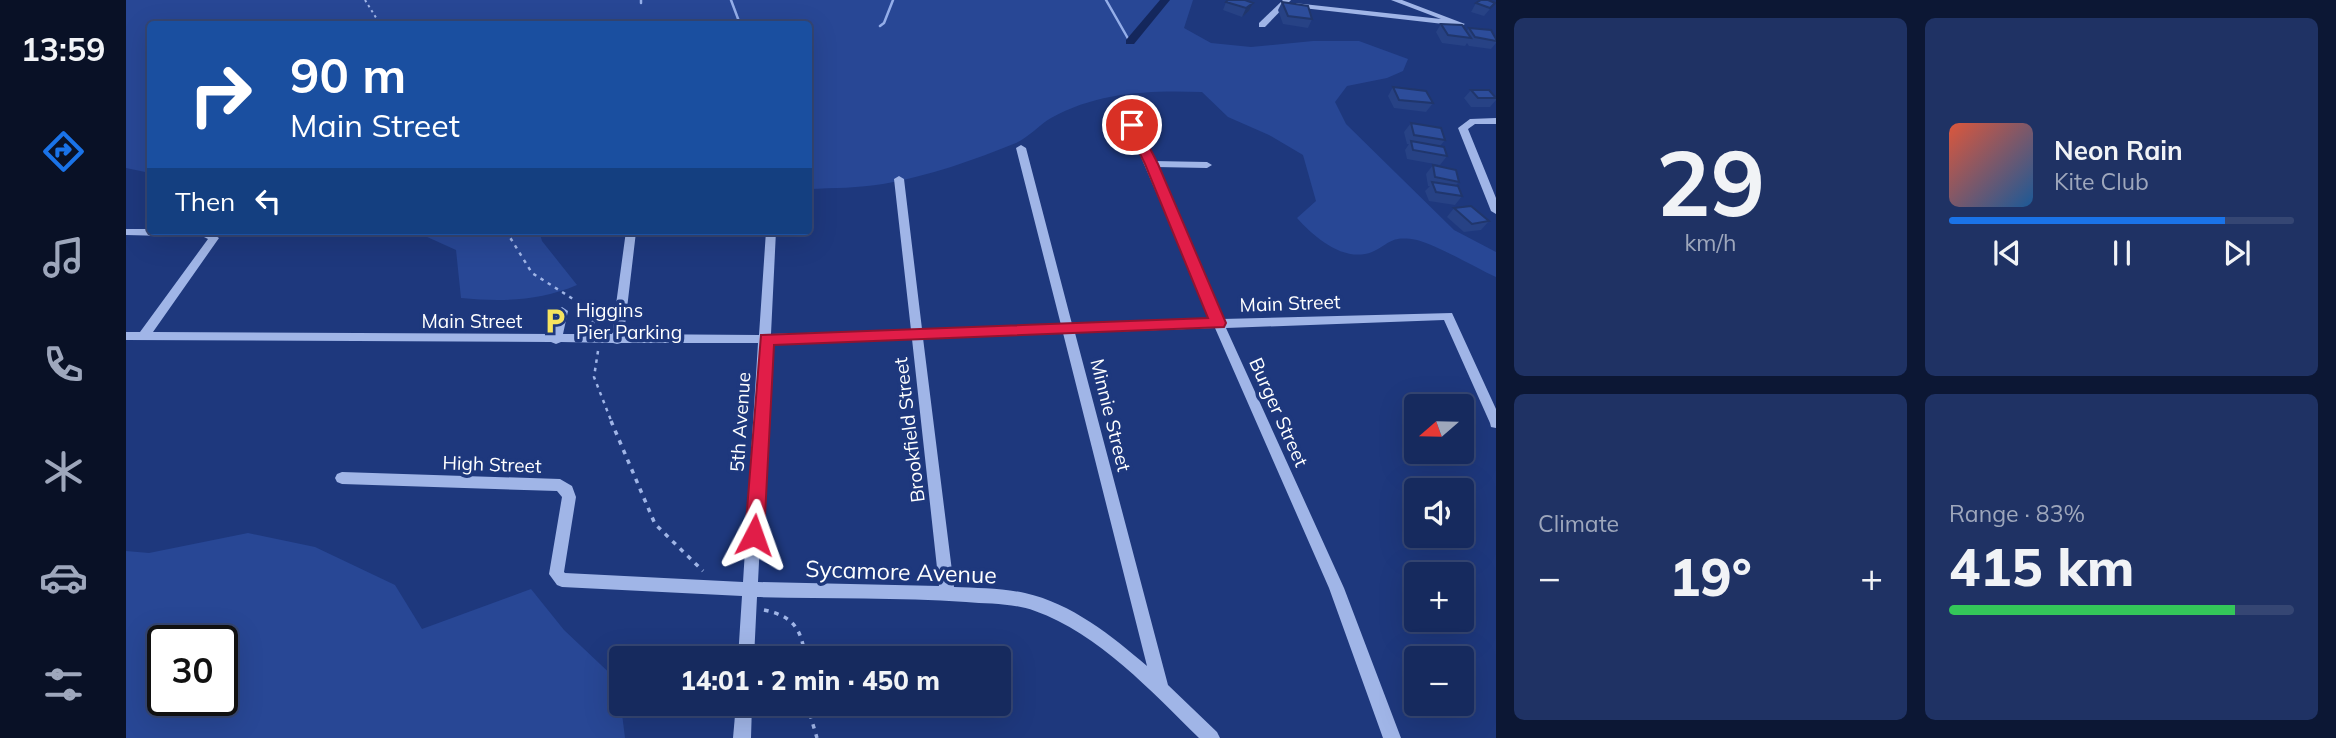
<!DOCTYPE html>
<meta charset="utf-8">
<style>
body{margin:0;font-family:Mulish,sans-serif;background:#1f3264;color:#f1f3f6;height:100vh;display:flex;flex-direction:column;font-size:26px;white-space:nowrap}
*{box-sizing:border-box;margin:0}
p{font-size:23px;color:#9ea7bc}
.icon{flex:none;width:38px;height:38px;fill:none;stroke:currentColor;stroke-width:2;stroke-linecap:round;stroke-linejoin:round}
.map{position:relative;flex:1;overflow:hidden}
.drawer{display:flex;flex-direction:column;gap:18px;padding:18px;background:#0c1734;width:840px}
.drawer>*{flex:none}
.hud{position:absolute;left:21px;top:21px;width:665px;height:214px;border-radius:7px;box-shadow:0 7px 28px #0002,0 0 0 2px #354673;background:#1a4fa0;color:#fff;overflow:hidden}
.needle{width:46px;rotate:250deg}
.tools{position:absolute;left:1278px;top:394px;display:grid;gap:14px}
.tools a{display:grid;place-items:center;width:70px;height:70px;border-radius:7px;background:#162a5e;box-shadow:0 7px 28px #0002,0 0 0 2px #354673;font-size:35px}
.speed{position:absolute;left:21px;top:625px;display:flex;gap:14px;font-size:35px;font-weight:700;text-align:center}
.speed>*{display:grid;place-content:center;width:91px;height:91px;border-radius:50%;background:#162a5e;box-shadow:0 7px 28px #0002,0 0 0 2px #354673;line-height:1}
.speed .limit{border:4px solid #111;border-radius:10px;background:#fff;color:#111}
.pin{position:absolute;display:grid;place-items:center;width:60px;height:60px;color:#fff;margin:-30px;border:4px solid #fff;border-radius:50%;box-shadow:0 2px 7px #0007}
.me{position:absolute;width:77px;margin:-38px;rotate:4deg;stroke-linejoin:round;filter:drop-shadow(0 0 5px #0008)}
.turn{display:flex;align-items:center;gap:24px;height:147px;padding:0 28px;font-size:32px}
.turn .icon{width:91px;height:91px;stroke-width:2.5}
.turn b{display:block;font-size:49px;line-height:60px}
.then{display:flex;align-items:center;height:66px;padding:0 28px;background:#0003;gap:14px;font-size:26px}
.big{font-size:52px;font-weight:800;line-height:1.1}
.drawer .widget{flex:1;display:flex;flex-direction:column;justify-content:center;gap:10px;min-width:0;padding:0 24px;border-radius:10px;background:#1f3264}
.drawer .dial{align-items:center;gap:0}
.dial b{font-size:91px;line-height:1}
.song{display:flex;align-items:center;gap:21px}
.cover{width:84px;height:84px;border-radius:10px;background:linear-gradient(135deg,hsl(10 70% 55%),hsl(210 70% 35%))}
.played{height:7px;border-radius:4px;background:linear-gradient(90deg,#1a73e8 80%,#354673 80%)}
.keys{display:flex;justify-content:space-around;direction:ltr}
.heat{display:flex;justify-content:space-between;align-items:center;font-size:38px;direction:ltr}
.charge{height:10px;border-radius:5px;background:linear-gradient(90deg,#34c759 83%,#354673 0)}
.drawer .tiles{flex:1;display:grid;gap:18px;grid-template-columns:repeat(2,1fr)}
.trip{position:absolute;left:483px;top:646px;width:402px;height:70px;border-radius:7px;background:#162a5e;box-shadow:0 7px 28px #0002,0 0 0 2px #354673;font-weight:800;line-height:70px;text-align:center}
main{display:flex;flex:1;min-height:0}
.menu{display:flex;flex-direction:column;width:126px;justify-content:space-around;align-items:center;background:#091126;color:#9ea7bc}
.menu .icon{width:49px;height:49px}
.menu .on{color:#1a73e8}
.menu b{font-size:32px;color:#f1f3f6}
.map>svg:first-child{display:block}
</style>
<main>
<nav class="menu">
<b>13:59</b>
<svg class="icon on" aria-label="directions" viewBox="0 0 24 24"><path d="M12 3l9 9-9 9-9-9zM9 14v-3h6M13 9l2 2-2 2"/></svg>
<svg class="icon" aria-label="music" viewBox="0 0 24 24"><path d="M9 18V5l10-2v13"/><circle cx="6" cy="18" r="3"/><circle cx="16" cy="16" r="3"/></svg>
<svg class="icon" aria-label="phone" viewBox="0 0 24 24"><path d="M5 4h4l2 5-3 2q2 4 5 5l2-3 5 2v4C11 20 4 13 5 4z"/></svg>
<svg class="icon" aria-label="climate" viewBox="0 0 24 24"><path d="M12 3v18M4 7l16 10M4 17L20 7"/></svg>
<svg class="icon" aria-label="car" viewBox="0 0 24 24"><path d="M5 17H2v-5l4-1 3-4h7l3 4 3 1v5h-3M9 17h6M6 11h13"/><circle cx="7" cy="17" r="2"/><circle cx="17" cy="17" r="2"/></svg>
<svg class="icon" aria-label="filters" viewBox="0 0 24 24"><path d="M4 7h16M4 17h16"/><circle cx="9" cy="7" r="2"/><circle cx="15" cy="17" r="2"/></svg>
</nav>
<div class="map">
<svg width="1370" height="738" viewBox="0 0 1370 738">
<rect width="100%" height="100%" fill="#1e387d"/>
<g fill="#284795" fill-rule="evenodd">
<path d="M0,0h1067l-9,28 27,15 40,4 62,-6h46l49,18 -5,12 -16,7 -40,8 -12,16 11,22 108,106 42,22v25c-22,-10 -57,-31 -79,-37 -26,-5 -26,3 -45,12 -28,11 -58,-15 -75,-34l19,-17 -13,-46 -34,-20 -41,-18 -26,-25c-51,-2 -105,0 -151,26 -12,7 -22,19 -35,25 -42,17 -87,33 -133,41 -24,4 -50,4 -74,5l-1,-165h-658v149l-24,-5z"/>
<path d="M251,231h162l3,10 35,44c-38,16 -75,17 -116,13l-5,-48 -31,-14z"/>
<path d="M122,533l67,14 80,38 27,44 109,-40 33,41 54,51 7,57h-499v-187l23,2zM96,640v60h-59v-60z"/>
</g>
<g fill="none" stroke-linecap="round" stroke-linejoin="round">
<g stroke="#94aee9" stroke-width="2.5">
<path d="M515,0v3"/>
<path d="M605,0l9,24"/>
<path d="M980,0l24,42"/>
<path d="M754,26l4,-3 9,-23"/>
</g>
<path fill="#14275c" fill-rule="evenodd" d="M1034,0h10l-36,44h-8v-4z"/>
<path stroke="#a0b5e7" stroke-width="2" stroke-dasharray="2.5 3.5" stroke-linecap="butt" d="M239,0l15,24"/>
<g stroke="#a0b5e7" stroke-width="2.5" stroke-dasharray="3.5 5" stroke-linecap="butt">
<path d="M380,231l26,42 49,31 14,21"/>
<path d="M472,351l-4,26 18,46"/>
</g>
<g stroke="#a0b5e7" stroke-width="3.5" stroke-dasharray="4.5 6" stroke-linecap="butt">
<path d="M485,421l44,103 48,47"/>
<path d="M638,610c29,6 38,19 41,48"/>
<path d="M681,704l10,34"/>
</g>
<g fill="#a0b5e7" fill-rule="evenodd">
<path d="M1157,0h8l-26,27h-6v-4z"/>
<path d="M1265,0h11l63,24 -4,2 -167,-19 -4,-2 4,-2 147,16z"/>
<path d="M997,103l4,3 26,55 54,1 5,3 -5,3 -51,-1 66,152 230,-6 44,96v19l-5,-1 -1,-4 -46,-103 -218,8 118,260 57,150h-18l-54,-150 -114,-260 -140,5 93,352 49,47 3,6h-21c-47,-46 -101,-105 -164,-127 -22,-8 -46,-7 -69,-9 -69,-5 -139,-3 -209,-5l-3,61h-16l4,-62 -180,-9 -5,-2 -8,-11 13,-77 -5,-6 -215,-7 -5,-2 -2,-4 2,-4 5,-2 218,7 12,7 4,11 -12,75 1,1 178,9 15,-239h-137l-4,1 -4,-1 -52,-1 -5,2 -5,-2 -425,-2v-8h14l68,-93 -4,-2 -78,-2v-6h24v2h58l11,7 -66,94 398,2 5,-23 6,-4 6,4 -5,23h49l14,-103 10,1 -12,102 135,1 7,-104h10l-5,103 140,-4 -17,-151 5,-3 5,3 18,150 139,-4 -45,-177 5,-3 5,3 46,176 139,-4 -92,-214zM937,333l84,333c-35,-30 -76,-63 -122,-73 -23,-5 -48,-5 -71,-6l-31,-249zM786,339l27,247 -181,-4 12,-239z"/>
<path d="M1370,118v6h-21l-7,5 28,69v16l-5,-3 -33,-83 12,-9z"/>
<path d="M610,704h16l-1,34h-18z"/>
</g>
</g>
<g fill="#274285">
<path d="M1100,2l27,1 -4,8 -7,6 -19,-7z"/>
<path d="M1156,2l30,17 -4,9 -25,-4 -5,-14z"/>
<path d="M1350,3h19l-11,13 -13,-4z"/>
<path d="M1315,24l25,8 3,-4 27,11v4l-5,6 -22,-3 -2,-3 -2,3 -23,-3 -6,-11z"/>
<path d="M1267,87l40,16 -7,9 -32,-4 -6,-12z"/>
<path d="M1345,90l25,8v2l-6,7h-19l-7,-9z"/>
<path d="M1285,123l34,17 -5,6 7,10 -7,9 -33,-6 -2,-9 4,-6h-2l-3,-12z"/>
<path d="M1307,165l26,17 -4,4 7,10 -7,9 -26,-4 -4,-10 5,-5h-2l-2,-12z"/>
<path d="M1328,208l35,13 -8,9 -17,2 -17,-15z"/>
</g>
<path fill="#20366c" d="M1127,3l-4,8 -7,6 4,-9z"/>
<g fill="#2d4d9b" stroke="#20366c" stroke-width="2">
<path d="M1102,0h17l8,3 -7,5 -20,-6z"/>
<path d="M1355,0h7l7,3 -5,5 -14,-5z"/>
<path d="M1156,2l26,4 4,13 -24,-3z"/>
<path d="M1315,24l21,1 9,13 -23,-3z"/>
<path d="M1343,28l22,2 5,9v2l-21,-4z"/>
<path d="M1267,87l33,4 7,12 -34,-3z"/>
<path d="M1345,90h18l7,8h-18z"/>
<path d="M1285,123l30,5 4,12 -31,-5z"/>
<path d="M1285,141l33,6 3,9 -34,-6z"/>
<path d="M1307,165l23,5 3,12 -24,-5z"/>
<path d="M1306,182l26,4 4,10 -26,-4z"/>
<path d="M1345,206l18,15 -17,3 -18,-16z"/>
</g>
<path fill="#e11d48" stroke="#92132f" stroke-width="2" d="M1006,122l6,3 20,39 68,159 -2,4 -450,18 -10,190 -3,6 -7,2 -6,-2 -3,-6 16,-200 447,-17 -63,-154 -19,-39z"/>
<defs>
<symbol id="parking-bare" viewBox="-9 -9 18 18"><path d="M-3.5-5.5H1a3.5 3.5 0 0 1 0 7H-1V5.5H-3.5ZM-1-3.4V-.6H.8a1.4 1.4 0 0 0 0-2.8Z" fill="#f6e35f" stroke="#1e387d" stroke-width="2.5" paint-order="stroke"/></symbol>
</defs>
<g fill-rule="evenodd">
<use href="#parking-bare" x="410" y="302" width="38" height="38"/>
</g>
<g text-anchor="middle" stroke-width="7" stroke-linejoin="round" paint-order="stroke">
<g font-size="19" fill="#fff" stroke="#1e387d">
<text transform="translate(1164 303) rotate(-2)" y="7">Main Street</text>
<text x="346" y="328">Main Street</text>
<text transform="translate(1153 412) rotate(66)" y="7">Burger Street</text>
<text transform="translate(985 415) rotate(76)" y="7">Minnie Street</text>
<text transform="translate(614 422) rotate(-86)" y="7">5th Avenue</text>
<text transform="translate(783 430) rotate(-97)" y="7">Brookfield Street</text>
<text transform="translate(366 464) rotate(2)" y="7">High Street</text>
</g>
<g font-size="19" fill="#fff" stroke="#1e387d" text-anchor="start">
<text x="450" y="317">Higgins<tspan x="450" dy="22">Pier Parking</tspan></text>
</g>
<g font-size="23" fill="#fff" stroke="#1e387d">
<text transform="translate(775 572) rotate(2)" y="8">Sycamore Avenue</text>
</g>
</g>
</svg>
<div class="tools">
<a><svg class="needle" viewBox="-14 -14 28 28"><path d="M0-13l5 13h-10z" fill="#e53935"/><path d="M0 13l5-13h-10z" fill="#9ea7bc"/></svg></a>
<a><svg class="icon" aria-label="sound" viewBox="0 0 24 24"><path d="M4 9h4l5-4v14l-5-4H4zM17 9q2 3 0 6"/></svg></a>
<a>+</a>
<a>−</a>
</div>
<div class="speed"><div class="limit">30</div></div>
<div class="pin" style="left:1006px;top:125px;background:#d93025"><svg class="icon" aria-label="arrive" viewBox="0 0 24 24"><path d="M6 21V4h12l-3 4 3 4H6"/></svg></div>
<svg class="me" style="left:628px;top:535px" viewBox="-20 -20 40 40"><path d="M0-17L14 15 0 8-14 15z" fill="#e11d48" stroke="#fff" stroke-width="4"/></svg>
<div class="trip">14:01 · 2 min · 450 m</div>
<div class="hud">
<div class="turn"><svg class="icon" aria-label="right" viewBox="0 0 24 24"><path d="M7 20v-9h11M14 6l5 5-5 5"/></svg><div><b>90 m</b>Main Street</div></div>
<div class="then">Then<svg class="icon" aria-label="left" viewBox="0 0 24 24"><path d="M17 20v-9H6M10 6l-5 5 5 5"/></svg></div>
</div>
</div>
<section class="drawer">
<div class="tiles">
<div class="widget dial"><b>29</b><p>km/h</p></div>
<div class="widget">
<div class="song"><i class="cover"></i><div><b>Neon Rain</b><p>Kite Club</p></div></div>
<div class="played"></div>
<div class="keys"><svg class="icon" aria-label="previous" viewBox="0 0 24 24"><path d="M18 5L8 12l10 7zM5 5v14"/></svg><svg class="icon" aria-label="pause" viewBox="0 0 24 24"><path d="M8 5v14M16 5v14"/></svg><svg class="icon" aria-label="next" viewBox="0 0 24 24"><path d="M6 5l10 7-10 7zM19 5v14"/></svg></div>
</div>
<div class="widget"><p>Climate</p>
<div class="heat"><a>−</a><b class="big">19°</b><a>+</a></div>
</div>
<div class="widget"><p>Range · 83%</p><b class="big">415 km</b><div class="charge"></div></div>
</div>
</section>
</main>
